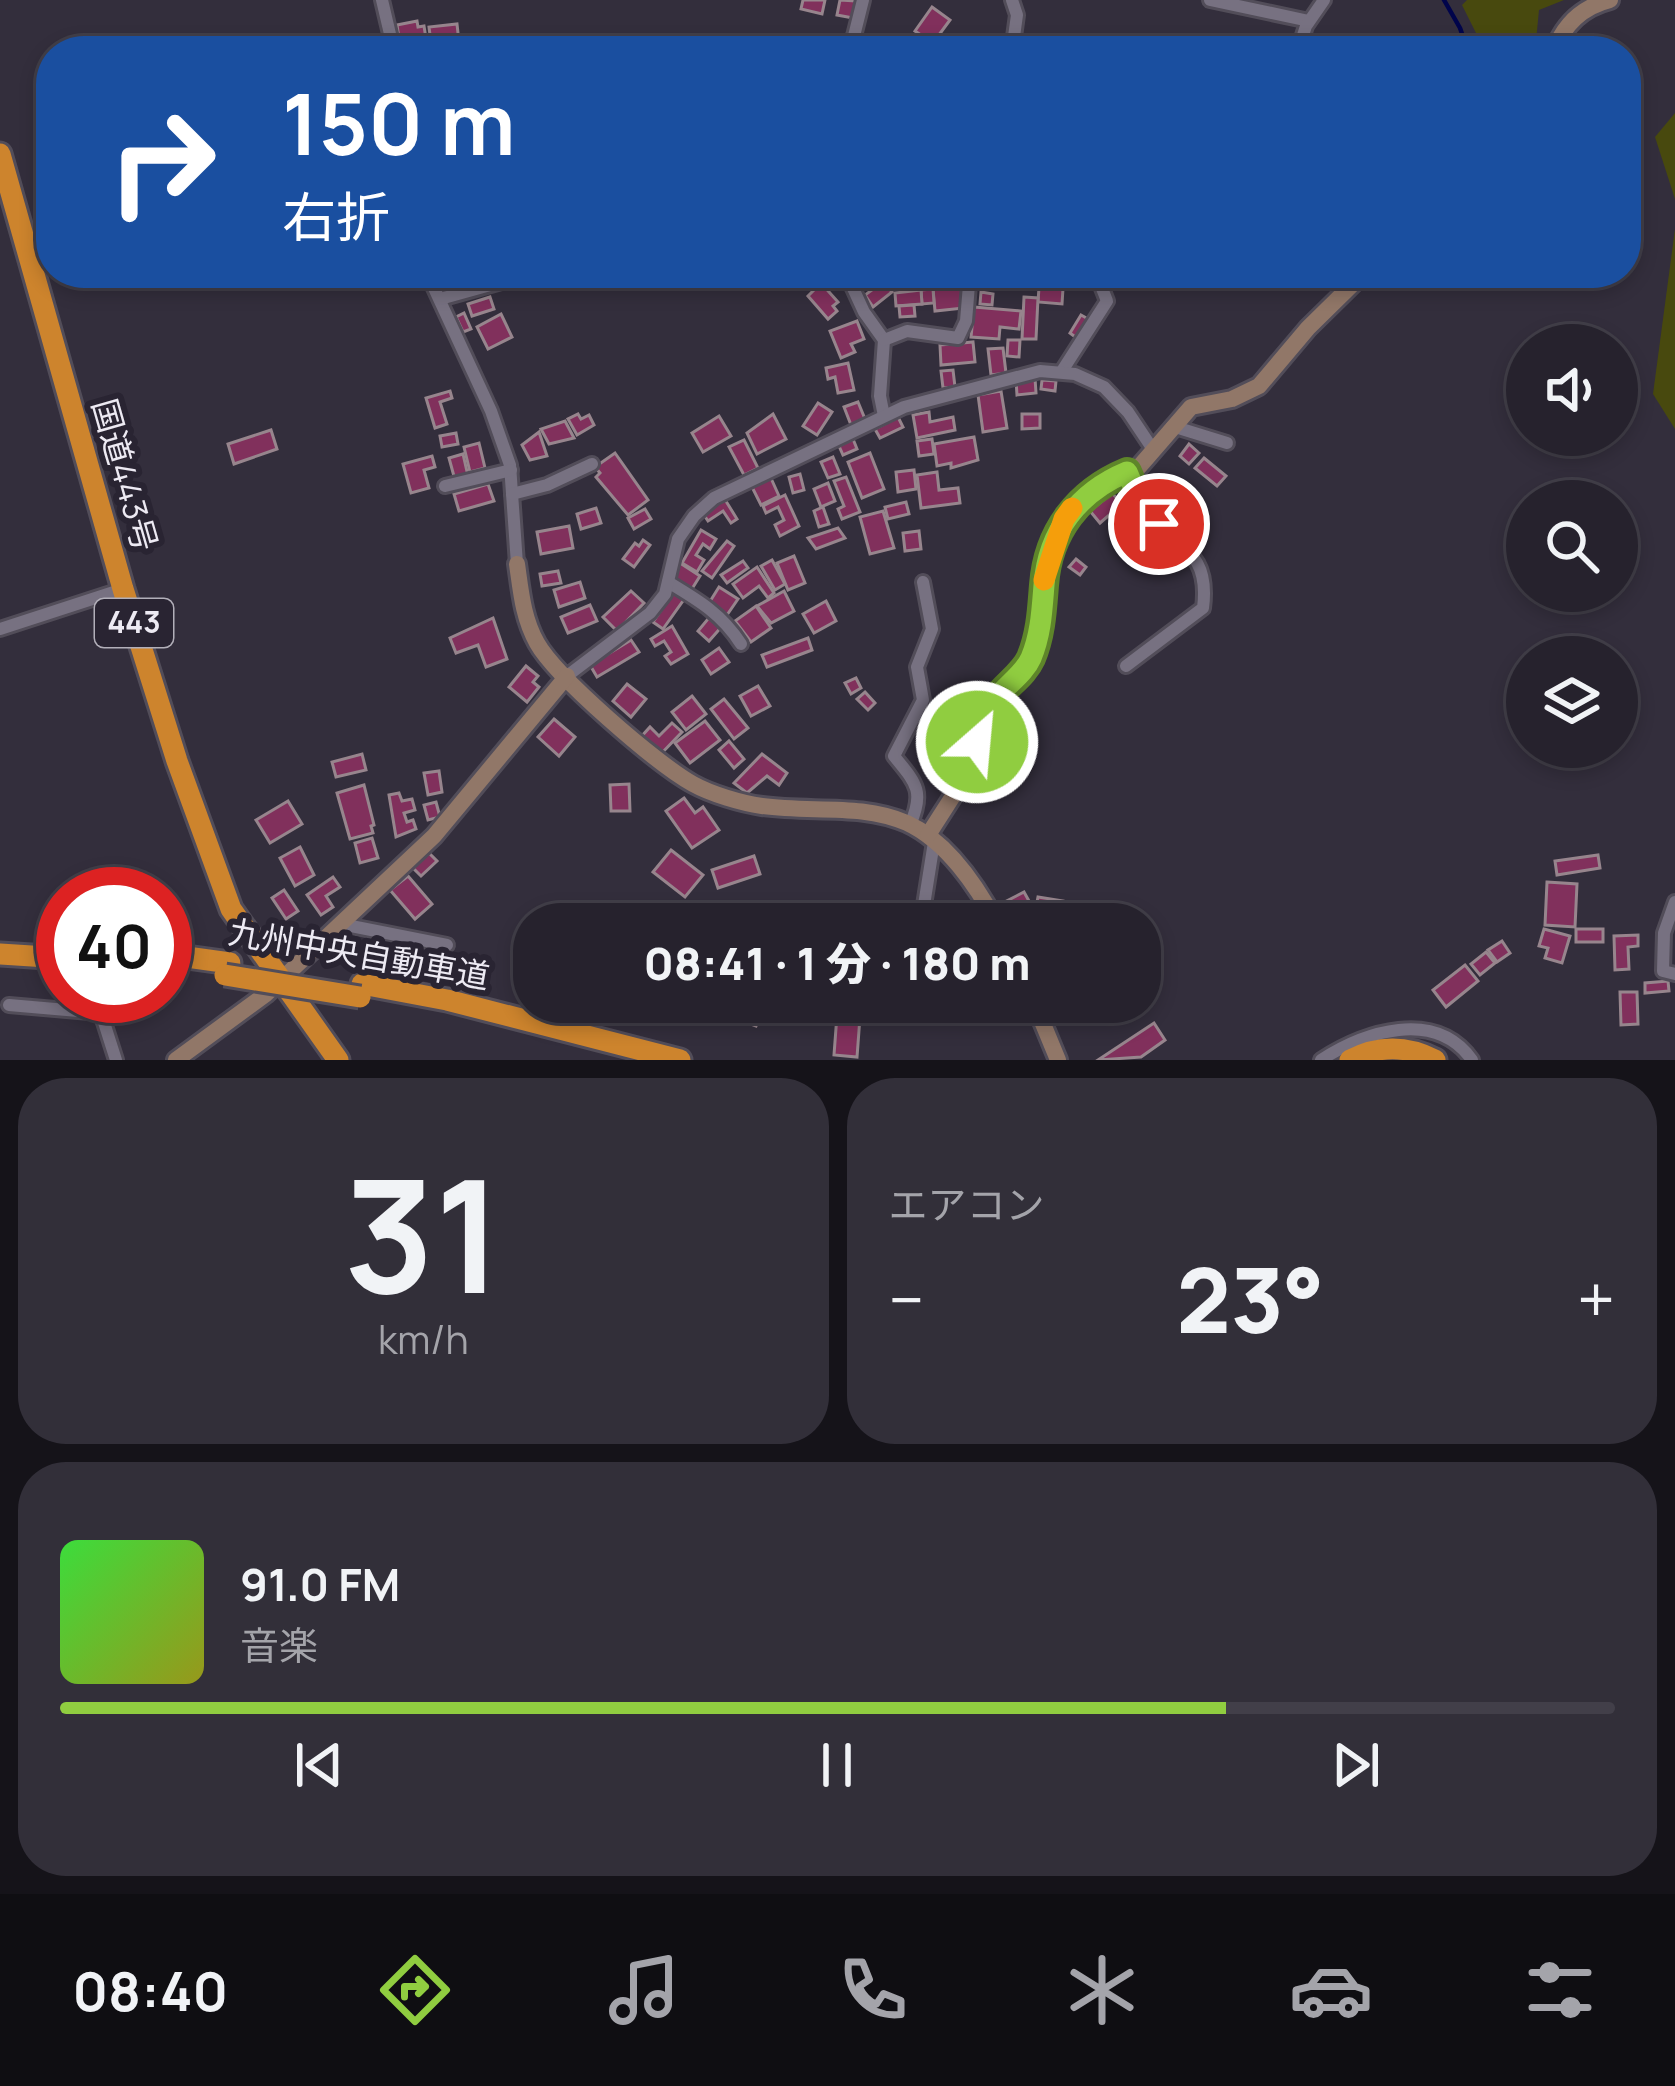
<!DOCTYPE html>
<html lang="ja">
<meta charset="utf-8">
<style>
body{margin:0;font-family:Manrope,"Noto Sans JP",sans-serif;background:#322f39;color:#f1f3f6;height:100vh;display:flex;flex-direction:column;font-size:45px;white-space:nowrap}
*{box-sizing:border-box;margin:0}
p{font-size:39px;color:#a4a4aa}
.icon{flex:none;width:66px;height:66px;fill:none;stroke:currentColor;stroke-width:2;stroke-linecap:round;stroke-linejoin:round}
.map{position:relative;height:1060px;overflow:hidden}
.details{display:flex;flex-direction:column;gap:18px;padding:18px;background:#151319;flex:1}
.details>*{flex:none}
.banner{position:absolute;left:36px;top:36px;width:1605px;height:252px;border-radius:48px;box-shadow:0 6px 18px #0003,0 0 0 3px #423f49;background:#1a4fa0;color:#fff;overflow:hidden}
.controls{position:absolute;left:1506px;top:324px;display:grid;gap:24px}
.controls a{display:grid;place-items:center;width:132px;height:132px;border-radius:50%;background:#26222d;box-shadow:0 6px 18px #0003,0 0 0 3px #423f49;font-size:60px}
.speed{position:absolute;left:36px;top:867px;display:flex;gap:24px;font-size:60px;font-weight:700;text-align:center}
.speed>*{display:grid;place-content:center;width:156px;height:156px;border-radius:50%;background:#26222d;box-shadow:0 6px 18px #0003,0 0 0 3px #423f49;line-height:1}
.speed .limit{border:18px solid #d22;background:#fff;color:#111}
.pin{position:absolute;display:grid;place-items:center;width:102px;height:102px;color:#fff;margin:-51px;border:6px solid #fff;border-radius:50%;box-shadow:0 3px 12px #0007}
.me{position:absolute;width:132px;margin:-66px;rotate:27deg;stroke-linejoin:round;filter:drop-shadow(0 0 9px #0008)}
.turn{display:flex;align-items:center;gap:42px;height:252px;padding:0 48px;font-size:54px}
.turn .icon{width:156px;height:156px;stroke-width:2.5}
.turn b{display:block;font-size:84px;line-height:102px}
.big{font-size:90px;font-weight:800;line-height:1.1}
.details .tile{flex:1;display:flex;flex-direction:column;justify-content:center;gap:18px;min-width:0;padding:0 42px;border-radius:48px;background:#322f39}
.details .dial{align-items:center;gap:0}
.dial b{font-size:156px;line-height:1}
.song{display:flex;align-items:center;gap:36px}
.cover{width:144px;height:144px;border-radius:18px;background:linear-gradient(135deg,hsl(120 70% 55%),hsl(60 70% 35%))}
.played{height:12px;border-radius:6px;background:linear-gradient(90deg,#90cd40 75%,#423f49 75%)}
.keys{display:flex;justify-content:space-around;direction:ltr}
.heat{display:flex;justify-content:space-between;align-items:center;font-size:66px;direction:ltr}
.details .tiles{flex:1;display:grid;gap:18px;grid-template-columns:1fr 1fr}
.tile:last-child{grid-column:span 2}
.trip{position:absolute;left:513px;top:903px;width:648px;height:120px;border-radius:48px;background:#26222d;box-shadow:0 6px 18px #0003,0 0 0 3px #423f49;font-weight:800;line-height:120px;text-align:center}
.tabs{display:flex;height:192px;justify-content:space-around;align-items:center;background:#0f0e12;color:#a4a4aa}
.tabs .icon{width:84px;height:84px}
.tabs .selected{color:#90cd40}
.tabs b{font-size:54px;color:#f1f3f6}
.map>svg:first-child{display:block}
</style>
<div class="map">
<svg width="1675" height="1060" viewBox="0 0 1675 1060">
<rect width="100%" height="100%" fill="#332e3c"/>
<g fill="#48490e">
<path d="M1467,0h97l-25,10 -4,41h-50l-23,-46z"/>
<path d="M1675,113v86l-20,-62z"/>
<path d="M1675,229v200l-22,-35z"/>
</g>
<g fill="none" stroke-linecap="round" stroke-linejoin="round">
<path stroke="#00044b" stroke-width="4.5" d="M1444,0l16,28 8,23"/>
</g>
<g fill="#81305c" stroke="#97858d" stroke-width="3">
<path d="M803,0h22l-3,14 -21,-5z"/>
<path d="M840,0l16,1 -3,17 -16,-3z"/>
<path d="M932,7l18,13 -17,23 -18,-12z"/>
<path d="M417,21l1,6 6,-1 4,25h-27l-4,-26z"/>
<path d="M457,24l3,27h-28l-3,-24z"/>
<path d="M447,273h27v1l-21,11z"/>
<path d="M853,273h31l2,5 -27,10z"/>
<path d="M976,273h44l-1,13 -43,-7z"/>
<path d="M1040,273h24l-2,31 -24,-2z"/>
<path d="M884,281l8,11 -19,15 -8,-12z"/>
<path d="M821,283l17,19 -5,4 4,5 -9,8 -20,-23z"/>
<path d="M962,286l2,22 -29,3 -2,-22z"/>
<path d="M933,289l1,14 -12,1 -1,-14z"/>
<path d="M921,290l1,14 -26,2 -1,-13z"/>
<path d="M981,292l12,2 -1,11 -12,-1z"/>
<path d="M490,297l4,12 -22,7 -4,-12z"/>
<path d="M1024,297l14,1 -2,41h-14z"/>
<path d="M914,305l1,11 -15,1 -1,-11z"/>
<path d="M974,307l47,4 -2,18 -19,-2 -1,12 -28,-2z"/>
<path d="M464,313l7,16 -8,3 -7,-15z"/>
<path d="M501,314l11,23 -24,12 -11,-22z"/>
<path d="M1081,315l9,5 -12,19 -8,-6z"/>
<path d="M857,321l7,18 -13,5 4,8 -14,6 -11,-27z"/>
<path d="M1008,340h12l-1,17 -12,-1z"/>
<path d="M973,342l2,20 -34,3 -1,-20z"/>
<path d="M1003,348l3,25 -15,2 -3,-26z"/>
<path d="M848,363l6,27 -16,3 -3,-16 -7,2 -2,-11z"/>
<path d="M953,370l2,17 -12,1 -2,-17z"/>
<path d="M1035,378l1,15 -19,2 -1,-15z"/>
<path d="M1042,380l14,1 -1,10 -14,-2z"/>
<path d="M450,391l2,7 -12,4 7,22 -12,4 -9,-30z"/>
<path d="M1001,391l6,37 -24,4 -5,-37z"/>
<path d="M858,402l7,17 -14,6 -7,-18z"/>
<path d="M818,403l14,9 -15,23 -14,-9z"/>
<path d="M929,412l1,10 23,-5 2,13 -38,8 -4,-23z"/>
<path d="M578,414l3,5 8,-4 5,10 -17,10 -9,-16z"/>
<path d="M773,414l13,25 -29,15 -10,-21z"/>
<path d="M1022,414h18v14l-18,1z"/>
<path d="M719,416l12,20 -28,16 -11,-19z"/>
<path d="M898,417l5,10 -23,11 -5,-9z"/>
<path d="M565,421l9,17 -25,6 -8,-15z"/>
<path d="M271,430l6,19 -43,15 -6,-20z"/>
<path d="M539,432l8,24 -17,4 -8,-15z"/>
<path d="M456,433l2,11 -16,3 -2,-11z"/>
<path d="M974,437l4,23 -27,8v-5l-14,3 -3,-22z"/>
<path d="M853,439l4,10 -14,6 -4,-9z"/>
<path d="M932,439l2,15 -15,2 -2,-15z"/>
<path d="M744,440l14,28 -14,7 -15,-28z"/>
<path d="M479,443l6,25 -15,4 -6,-25z"/>
<path d="M1189,444l10,9 -10,11 -9,-8z"/>
<path d="M615,453l33,47 -20,15 -32,-38 4,-4 -5,-6z"/>
<path d="M870,453l14,36 -22,9 -14,-36z"/>
<path d="M463,454l5,22 -13,4 -6,-22z"/>
<path d="M432,456l3,11 -11,3 5,18 -18,5 -8,-29z"/>
<path d="M833,457l7,17 -12,4 -7,-16z"/>
<path d="M1204,458l22,18 -9,10 -22,-18z"/>
<path d="M914,470l2,19 -18,3 -2,-20z"/>
<path d="M937,472l2,18 19,-2 2,15 -39,5 -4,-33z"/>
<path d="M800,474l4,16 -11,3 -4,-16z"/>
<path d="M770,476l9,20 -18,9 -10,-20z"/>
<path d="M846,477l14,35 -18,7 -4,-10 6,-3 -10,-25z"/>
<path d="M828,483l7,18 -14,6 -7,-18z"/>
<path d="M488,484l6,17 -35,10 -5,-17z"/>
<path d="M1112,493l10,11 -22,19 -10,-12z"/>
<path d="M785,495l14,31 -19,10 -5,-11 9,-5 -6,-13 -12,6 -3,-7z"/>
<path d="M724,498l13,21 -6,4 -8,-12 -15,10 -6,-9z"/>
<path d="M906,502l3,12 -21,5 -3,-12z"/>
<path d="M823,507l6,17 -10,3 -5,-16z"/>
<path d="M596,508l5,15 -20,6 -4,-15z"/>
<path d="M645,509l6,10 -17,10 -6,-11z"/>
<path d="M883,511l11,37 -24,6 -10,-37z"/>
<path d="M569,526l4,22 -32,6 -4,-22z"/>
<path d="M838,528l7,10 -29,11 -8,-11z"/>
<path d="M701,530l15,9 -6,10 -7,-5 -7,11 8,5 -7,12 -15,-9z"/>
<path d="M919,531l2,18 -16,2 -2,-18z"/>
<path d="M643,540l7,5 -16,22 -11,-8 12,-16 4,3z"/>
<path d="M727,541l7,5 -22,32 -10,-7z"/>
<path d="M794,556l11,27 -17,7 -11,-27z"/>
<path d="M1076,559l10,8 -6,8 -11,-8z"/>
<path d="M772,560l13,24 -10,6 -14,-24z"/>
<path d="M743,561l5,7 -21,15 -6,-8z"/>
<path d="M680,563l20,13 -10,16 -20,-13z"/>
<path d="M757,567l17,26 -6,5 -9,-12 -16,12 -10,-14z"/>
<path d="M558,571l3,12 -19,3 -2,-12z"/>
<path d="M580,582l5,16 -26,9 -5,-17z"/>
<path d="M719,587l19,12 -11,16 -18,-12z"/>
<path d="M675,590l10,8 -22,31 -10,-7z"/>
<path d="M631,591l13,12 -27,28 -14,-14z"/>
<path d="M784,591l10,20 -23,12 -14,-17z"/>
<path d="M826,601l10,20 -22,12 -11,-19z"/>
<path d="M590,605l7,16 -29,12 -7,-16z"/>
<path d="M756,606l15,22 -20,14 -16,-21z"/>
<path d="M712,614l12,10 -15,17 -11,-10z"/>
<path d="M493,618l14,41 -21,8 -8,-22 -22,8 -6,-15z"/>
<path d="M672,626l16,28 -17,10 -6,-8 6,-4 -7,-11 -9,5 -4,-7z"/>
<path d="M808,638l4,12 -45,17 -5,-12z"/>
<path d="M631,640l8,12 -42,25 -7,-12z"/>
<path d="M719,648l10,14 -18,12 -9,-14z"/>
<path d="M526,666l12,10 -5,6 6,5 -12,15 -18,-15z"/>
<path d="M856,678l5,10 -10,6 -6,-11z"/>
<path d="M627,684l19,15 -15,18 -18,-16z"/>
<path d="M758,686l12,20 -19,10 -11,-20z"/>
<path d="M865,692l10,11 -7,7 -11,-11z"/>
<path d="M692,696l14,18 -20,16 -14,-18z"/>
<path d="M724,699l24,29 -14,11 -23,-30z"/>
<path d="M554,719l21,18 -16,19 -21,-19z"/>
<path d="M705,721l15,19 -30,23 -15,-20z"/>
<path d="M672,723l10,9 -23,24 -19,-18 10,-11 9,9z"/>
<path d="M729,741l15,18 -10,9 -15,-18z"/>
<path d="M362,754l4,16 -30,7 -4,-15z"/>
<path d="M762,754l25,19 -8,12 -12,-9 -20,17 -13,-10z"/>
<path d="M439,771l3,21 -14,3 -4,-22z"/>
<path d="M629,784l1,27h-19l-1,-26z"/>
<path d="M364,785l10,40 -3,1 2,7 -23,6 -13,-46z"/>
<path d="M399,793l3,8 10,-2 3,11 -11,3 3,9 6,-2 3,9 -20,8 -7,-42z"/>
<path d="M684,798l11,15 8,-6 16,23 -27,18 -26,-37z"/>
<path d="M288,801l14,23 -32,19 -14,-23z"/>
<path d="M436,802l4,15 -12,3 -4,-15z"/>
<path d="M372,838l6,20 -18,5 -5,-20z"/>
<path d="M300,847l14,28 -19,11 -15,-28z"/>
<path d="M671,850l32,25 -18,22 -32,-25z"/>
<path d="M428,852l9,9 -16,15 -9,-9z"/>
<path d="M1598,855l2,13 -43,7 -2,-14z"/>
<path d="M754,856l6,18 -42,14 -6,-18z"/>
<path d="M408,876l24,28 -17,15 -25,-29z"/>
<path d="M333,877l7,10 -14,9 7,11 -12,8 -14,-20z"/>
<path d="M1547,882l30,2 -2,43 -30,-2z"/>
<path d="M284,890l14,21 -12,8 -14,-21z"/>
<path d="M1024,892l10,18 -25,14 -10,-19z"/>
<path d="M1038,897l25,4 -2,15 -26,-4z"/>
<path d="M937,903l22,6 -4,15h-20z"/>
<path d="M1544,929l26,7 -8,27 -17,-5 3,-10 -9,-2z"/>
<rect x="1576" y="929" width="27" height="13"/>
<path d="M1638,935v11l-10,1 1,22 -14,1 -1,-34z"/>
<path d="M1502,941l8,12 -13,9 -9,-12z"/>
<path d="M1486,952l9,11 -15,12 -9,-11z"/>
<path d="M1465,965l13,16 -32,26 -13,-17z"/>
<path d="M1668,981l1,10 -24,2v-10z"/>
<path d="M1620,992h17l1,32 -17,1z"/>
<path d="M741,1002h25l-10,24 -21,-8z"/>
<path d="M771,1002h19l-8,21 -16,-7z"/>
<path d="M837,1015l23,2 -3,40 -23,-2z"/>
<path d="M1154,1023l11,17 -24,17 -43,3z"/>
</g>
<g fill="none" stroke-linecap="round" stroke-linejoin="round">
<defs>
<g id="street">
<path d="M382,0l12,51"/>
<path d="M1012,0l5,15 -5,36"/>
<path d="M1210,0l99,21"/>
<path d="M843,51l11,-15 9,-36"/>
<path d="M1298,51l8,-25 18,-26"/>
<path d="M427,273l64,138 19,54 7,99"/>
<path d="M846,273l18,39 20,28 -4,56 4,20"/>
<path d="M440,299l94,-26"/>
<path d="M884,340l23,-9 51,7 8,-17 4,-48"/>
<path d="M1062,371l45,-70 -11,-28"/>
<path d="M1172,426l55,17"/>
<path d="M445,486l66,-16"/>
<path d="M512,494l35,-9 45,-21"/>
<path d="M668,582c30,18 54,32 73,62"/>
<path d="M0,629l123,-40"/>
<path d="M1126,666l77,-58c8,-61 -30,-60 -60,-100 -8,-10 -12,-24 -16,-36"/>
<path d="M567,676l83,-63 15,-19 13,-55 16,-23 20,-18 190,-91 136,-36 35,3 29,13 24,25 26,39"/>
<path d="M910,825c15,-34 6,-42 -16,-69l29,-56 -6,-33 15,-38 -9,-47"/>
<path d="M1675,902l-11,31 -1,38 12,3"/>
<path d="M341,924l106,21"/>
<path d="M921,924l13,-82"/>
<path d="M9,1005l92,8 15,47"/>
<path d="M852,1011l3,-9"/>
<path d="M1321,1060c43,-28 114,-52 151,0"/>
</g>
<g id="secondary">
<path d="M1554,51c10,-27 28,-44 56,-51"/>
<path d="M517,564c4,28 6,54 20,79 19,34 120,121 156,141 18,10 48,19 69,22 49,7 99,-3 145,17 39,18 70,63 90,101"/>
<path d="M928,835l34,-53 30,-79 37,-40 15,-56 1,-32 19,-56 10,-13 27,-21 38,-18 52,-60 41,-8 27,-13 49,-58 56,-55"/>
<path d="M1034,1002l24,58"/>
<path d="M176,1060l90,-66 168,-158 133,-160"/>
</g>
<g id="highway">
<path d="M0,154l123,435 54,172 54,148 107,151"/>
<path d="M0,954l63,4"/>
<path d="M165,954l65,9"/>
<path d="M362,984l85,16 233,60"/>
<path d="M1350,1060c29,-15 56,-15 85,0"/>
</g>
</defs>
<use href="#street" stroke="#524d59" stroke-width="18"/>
<use href="#secondary" stroke="#524d59" stroke-width="22"/>
<use href="#highway" stroke="#524d59" stroke-width="27"/>
<use href="#street" stroke="#777181" stroke-width="12"/>
<use href="#secondary" stroke="#917768" stroke-width="16"/>
<use href="#highway" stroke="#cd842d" stroke-width="21"/>
<defs>
<path id="highway-bridge" d="M225,975l135,22"/>
</defs>
<use href="#highway-bridge" stroke="#524d59" stroke-width="27" stroke-linecap="butt"/>
<use href="#highway-bridge" stroke="#cd842d" stroke-width="21"/>
</g>
<g fill="none" stroke-linecap="round" stroke-linejoin="round">
<defs>
<path id="route" d="M977,742c5,-13 9,-31 18,-42 11,-15 29,-26 36,-42 10,-24 11,-48 13,-73 4,-54 35,-93 83,-113l15,35 17,17"/>
</defs>
<use href="#route" stroke="#5e852a" stroke-width="30"/>
<use href="#route" stroke="#90cd40" stroke-width="21"/>
<path stroke="#f59e0b" stroke-width="21" d="M1044,580l20,-61 8,-11"/>
</g>
<g text-anchor="middle" stroke-width="12" stroke-linejoin="round" paint-order="stroke">
<rect fill="#292432" stroke="#b2afb9" stroke-width="3" x="95" y="599" width="78" height="48" rx="9"/>
<g font-size="30" font-weight="bold" fill="#edeaf3">
<text x="134" y="633">443</text>
</g>
<g font-size="33" fill="#edeaf3" stroke="#292432">
<text transform="translate(125 475) rotate(74)" y="12">国道443号</text>
<text transform="translate(359 954) rotate(10)" y="12">九州中央自動車道</text>
</g>
</g>
</svg>
<div class="controls">
<a><svg class="icon" aria-label="sound" viewBox="0 0 24 24"><path d="M4 9h4l5-4v14l-5-4H4zM17 9q2 3 0 6"/></svg></a>
<a><svg class="icon" aria-label="search" viewBox="0 0 24 24"><circle cx="10" cy="10" r="6"/><path d="M15 15l6 6"/></svg></a>
<a><svg class="icon" aria-label="layers" viewBox="0 0 24 24"><path d="M12 4l9 5-9 5-9-5zM3 14l9 5 9-5"/></svg></a>
</div>
<div class="speed"><div class="limit">40</div></div>
<div class="pin" style="left:1159px;top:524px;background:#d93025"><svg class="icon" aria-label="arrive" viewBox="0 0 24 24"><path d="M6 21V4h12l-3 4 3 4H6"/></svg></div>
<svg class="me" style="left:977px;top:742px" viewBox="-20 -20 40 40"><circle r="17" fill="#90cd40" stroke="#fff" stroke-width="3"/><path d="M0-11L8 9 0 5-8 9z" fill="#fff"/></svg>
<div class="trip">08:41 · 1 分 · 180 m</div>
<div class="banner">
<div class="turn"><svg class="icon" aria-label="right" viewBox="0 0 24 24"><path d="M7 20v-9h11M14 6l5 5-5 5"/></svg><div><b>150 m</b>右折</div></div>
</div>
</div>
<section class="details">
<div class="tiles">
<div class="tile dial"><b>31</b><p>km/h</p></div>
<div class="tile"><p>エアコン</p>
<div class="heat"><a>−</a><b class="big">23°</b><a>+</a></div>
</div>
<div class="tile">
<div class="song"><i class="cover"></i><div><b>91.0 FM</b><p>音楽</p></div></div>
<div class="played"></div>
<div class="keys"><svg class="icon" aria-label="previous" viewBox="0 0 24 24"><path d="M18 5L8 12l10 7zM5 5v14"/></svg><svg class="icon" aria-label="pause" viewBox="0 0 24 24"><path d="M8 5v14M16 5v14"/></svg><svg class="icon" aria-label="next" viewBox="0 0 24 24"><path d="M6 5l10 7-10 7zM19 5v14"/></svg></div>
</div>
</div>
</section>
<nav class="tabs">
<b>08:40</b>
<svg class="icon selected" aria-label="directions" viewBox="0 0 24 24"><path d="M12 3l9 9-9 9-9-9zM9 14v-3h6M13 9l2 2-2 2"/></svg>
<svg class="icon" aria-label="music" viewBox="0 0 24 24"><path d="M9 18V5l10-2v13"/><circle cx="6" cy="18" r="3"/><circle cx="16" cy="16" r="3"/></svg>
<svg class="icon" aria-label="phone" viewBox="0 0 24 24"><path d="M5 4h4l2 5-3 2q2 4 5 5l2-3 5 2v4C11 20 4 13 5 4z"/></svg>
<svg class="icon" aria-label="climate" viewBox="0 0 24 24"><path d="M12 3v18M4 7l16 10M4 17L20 7"/></svg>
<svg class="icon" aria-label="car" viewBox="0 0 24 24"><path d="M5 17H2v-5l4-1 3-4h7l3 4 3 1v5h-3M9 17h6M6 11h13"/><circle cx="7" cy="17" r="2"/><circle cx="17" cy="17" r="2"/></svg>
<svg class="icon" aria-label="filters" viewBox="0 0 24 24"><path d="M4 7h16M4 17h16"/><circle cx="9" cy="7" r="2"/><circle cx="15" cy="17" r="2"/></svg>
</nav>
